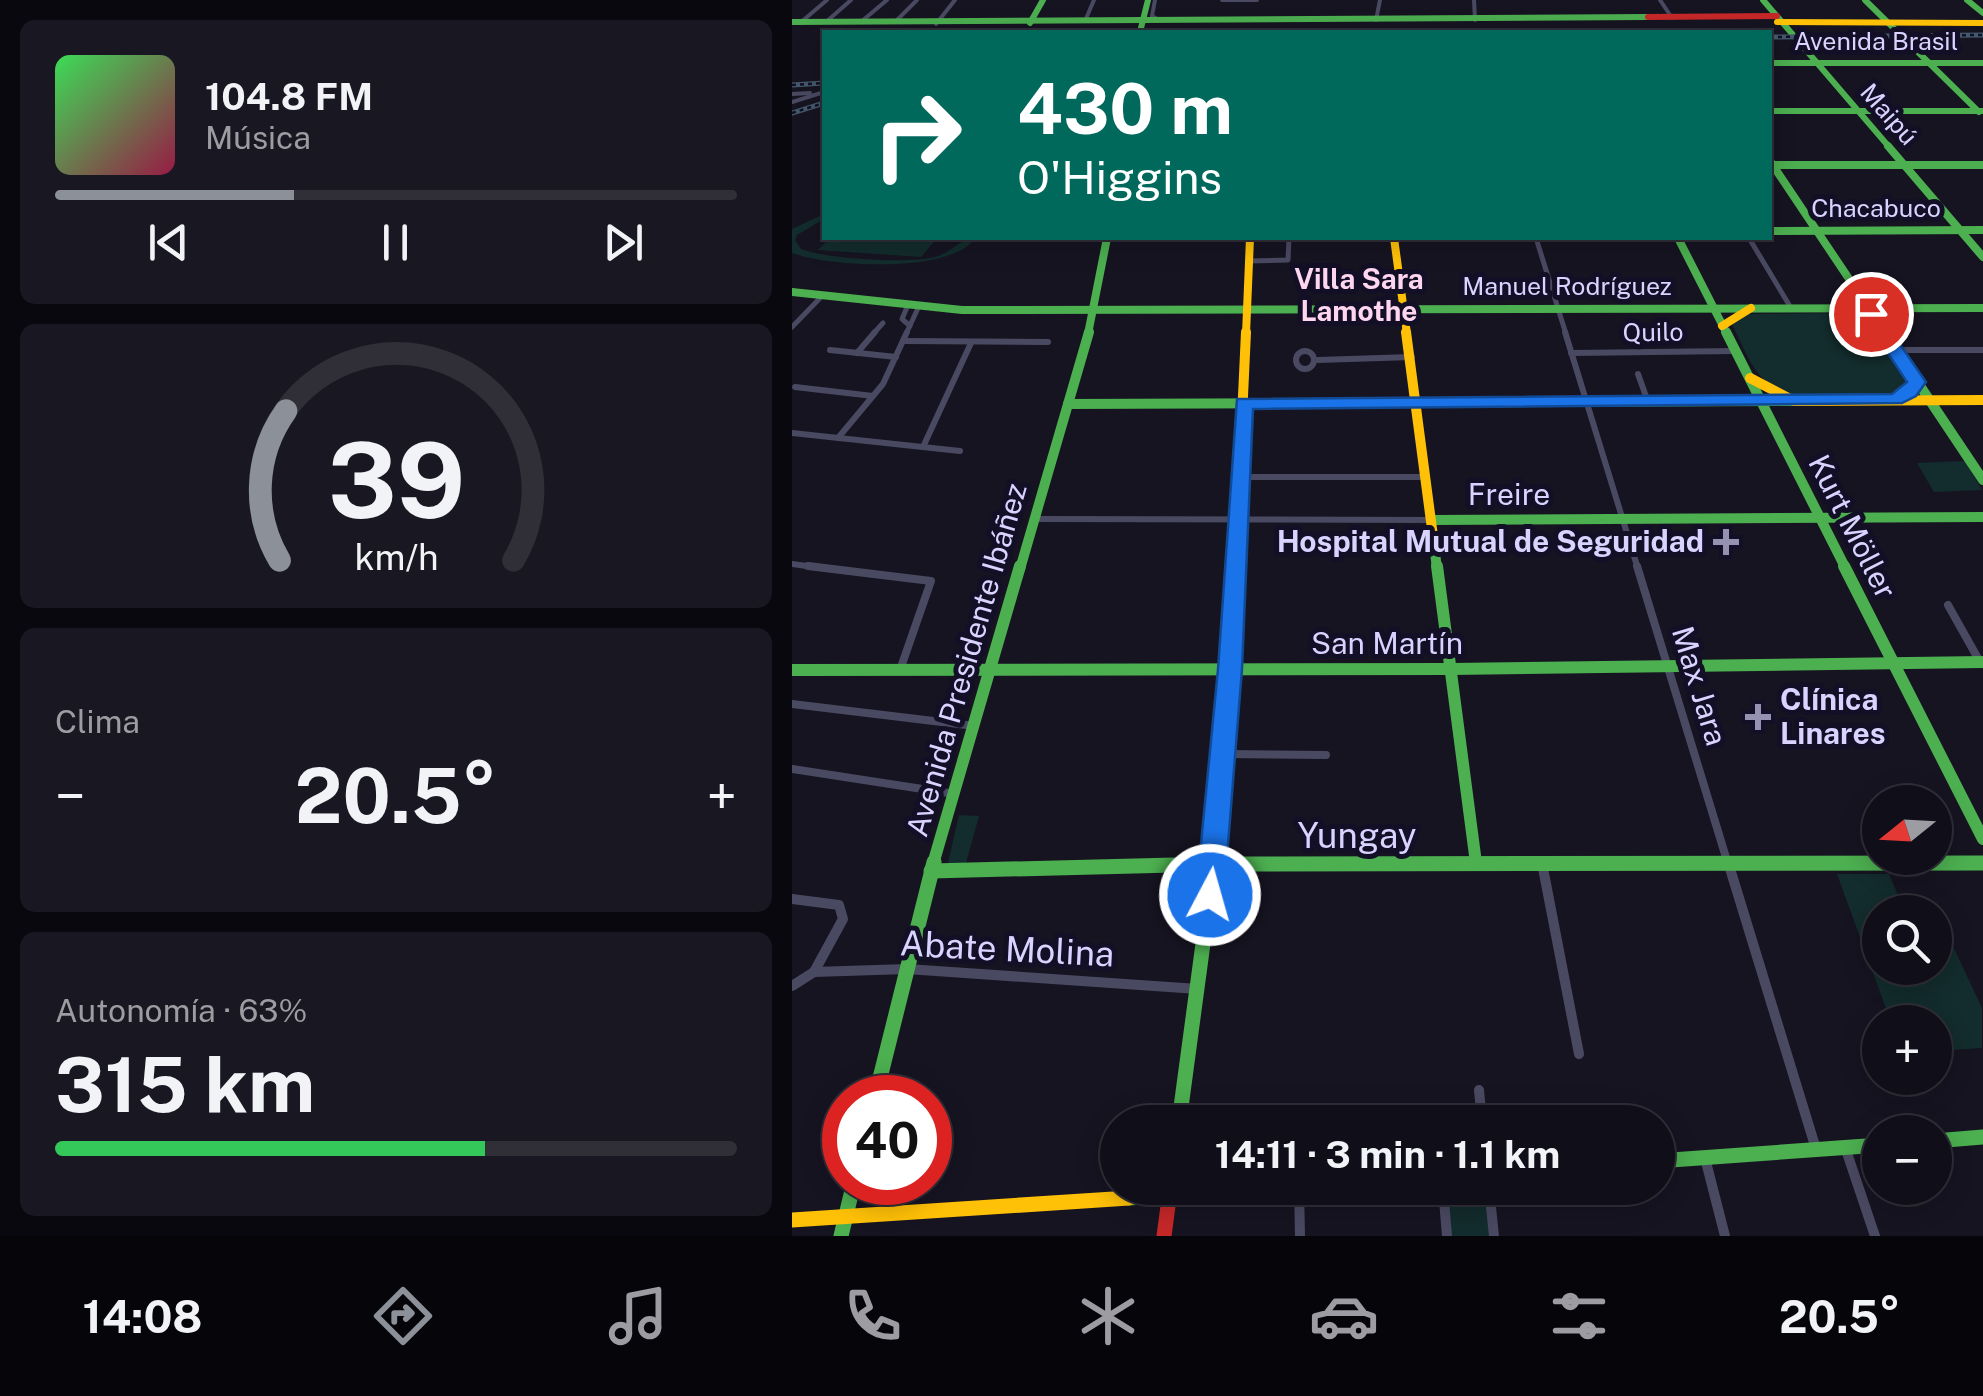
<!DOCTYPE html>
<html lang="es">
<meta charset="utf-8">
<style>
body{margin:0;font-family:"Public Sans",sans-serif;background:#191822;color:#f1f3f6;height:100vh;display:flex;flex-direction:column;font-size:38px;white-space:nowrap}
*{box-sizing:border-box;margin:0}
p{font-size:32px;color:#9c9ca2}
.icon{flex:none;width:55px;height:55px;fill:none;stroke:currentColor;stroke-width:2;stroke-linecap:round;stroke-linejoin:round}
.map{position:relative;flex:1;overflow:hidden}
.drawer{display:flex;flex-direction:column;gap:20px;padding:20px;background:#09080e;width:792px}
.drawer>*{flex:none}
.guide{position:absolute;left:30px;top:30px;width:950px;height:210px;border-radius:0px;box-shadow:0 5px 25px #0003,0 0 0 2px #302f38;background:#00695c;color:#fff;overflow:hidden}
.needle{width:65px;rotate:252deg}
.buttons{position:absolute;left:1070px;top:785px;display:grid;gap:20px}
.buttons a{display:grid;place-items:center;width:90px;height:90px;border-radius:50%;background:#100f19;box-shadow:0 5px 25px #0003,0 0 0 2px #302f38;font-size:50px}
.speed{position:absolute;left:30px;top:1075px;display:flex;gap:20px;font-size:50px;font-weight:700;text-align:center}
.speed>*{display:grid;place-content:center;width:130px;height:130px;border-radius:50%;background:#100f19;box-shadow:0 5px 25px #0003,0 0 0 2px #302f38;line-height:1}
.speed .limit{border:15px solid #d22;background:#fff;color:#111}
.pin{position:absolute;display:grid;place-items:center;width:85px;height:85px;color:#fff;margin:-42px;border:5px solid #fff;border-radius:50%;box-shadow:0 2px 10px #0007}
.me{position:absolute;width:110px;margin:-55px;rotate:6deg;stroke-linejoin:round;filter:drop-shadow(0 0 8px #0008)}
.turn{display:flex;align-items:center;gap:35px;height:210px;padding:0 30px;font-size:45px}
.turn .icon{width:130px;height:130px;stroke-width:2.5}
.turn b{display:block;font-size:70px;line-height:85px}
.big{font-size:75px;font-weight:700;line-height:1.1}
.drawer .widget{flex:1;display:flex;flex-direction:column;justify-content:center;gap:15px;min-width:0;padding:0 35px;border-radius:15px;background:#191822}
.drawer .dial{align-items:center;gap:0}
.dial svg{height:260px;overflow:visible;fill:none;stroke:#302f38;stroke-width:7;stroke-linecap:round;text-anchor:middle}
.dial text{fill:#f1f3f6;stroke:none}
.song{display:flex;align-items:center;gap:30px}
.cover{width:120px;height:120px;border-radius:15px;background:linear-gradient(135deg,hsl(130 70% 55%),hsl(340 70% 35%))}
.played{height:10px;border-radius:5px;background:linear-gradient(90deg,#8c9099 35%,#302f38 35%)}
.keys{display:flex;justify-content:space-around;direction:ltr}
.heat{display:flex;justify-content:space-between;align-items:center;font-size:55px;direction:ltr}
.charge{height:15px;border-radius:8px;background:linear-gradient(90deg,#34c759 63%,#302f38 0)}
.trip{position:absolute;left:308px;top:1105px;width:575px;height:100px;border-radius:50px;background:#100f19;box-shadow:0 5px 25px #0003,0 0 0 2px #302f38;font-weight:700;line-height:100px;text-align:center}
.dock{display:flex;height:160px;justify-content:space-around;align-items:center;background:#06060a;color:#9c9ca2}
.dock .icon{width:70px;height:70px}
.dock .on{color:#8c9099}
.dock b{font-size:45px;color:#f1f3f6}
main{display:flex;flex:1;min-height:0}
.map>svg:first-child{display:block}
</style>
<main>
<section class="drawer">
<div class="widget">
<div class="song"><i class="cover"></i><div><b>104.8 FM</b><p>Música</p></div></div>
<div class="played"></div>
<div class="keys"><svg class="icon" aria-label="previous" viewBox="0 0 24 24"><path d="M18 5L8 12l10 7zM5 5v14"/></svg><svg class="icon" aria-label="pause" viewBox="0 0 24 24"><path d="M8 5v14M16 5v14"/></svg><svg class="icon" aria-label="next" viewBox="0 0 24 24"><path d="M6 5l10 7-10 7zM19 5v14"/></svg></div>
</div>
<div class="widget dial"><svg viewBox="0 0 100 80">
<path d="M14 69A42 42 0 1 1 86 69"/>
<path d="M14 69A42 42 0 0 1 16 23" stroke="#8c9099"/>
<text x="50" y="56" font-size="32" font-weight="700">39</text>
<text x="50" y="72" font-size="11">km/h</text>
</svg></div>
<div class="widget"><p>Clima</p>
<div class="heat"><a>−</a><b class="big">20.5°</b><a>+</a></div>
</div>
<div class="widget"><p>Autonomía · 63%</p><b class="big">315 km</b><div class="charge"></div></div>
</section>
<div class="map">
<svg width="1191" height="1236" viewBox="0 0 1191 1236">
<rect width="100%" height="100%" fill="#161421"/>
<g fill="#132c2d">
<path d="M32,214v5l-27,16 -2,5 6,9c26,10 107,15 134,8 16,-4 27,-20 40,-19 -22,36 -146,29 -183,15v-24z"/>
<path d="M38,238h107l-16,19 -103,-7z"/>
<path d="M1054,313l20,8 41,64 -10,8 -107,1c-35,-9 -44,-42 -59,-72l12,-8z"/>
<path d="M1173,461l17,29 -48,2 -17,-29z"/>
<path d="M167,815l20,1 -13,47h-18z"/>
<path d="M1045,874h52l16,38h-25v56h54l1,-42 8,-1 39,83v40l-47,3 -1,-29h-43z"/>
<path d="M695,1197l4,39h-41l-3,-35z"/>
</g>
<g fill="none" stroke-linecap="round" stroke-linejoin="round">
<g stroke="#4a4962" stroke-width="4">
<path d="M363,0l-3,16 7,4"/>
<path d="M430,0h35"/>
<path d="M682,0l1,20"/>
<path d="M868,0l12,18"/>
<path d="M584,20l4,-20"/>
<path d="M70,21l25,-21"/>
<path d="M293,21l9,-21"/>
<path d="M34,22l25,-22"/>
<path d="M103,22l22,-22"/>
<path d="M8,23l27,-23"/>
<path d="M144,24l19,-24"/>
<path d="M0,94l18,-1"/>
<path d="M0,102l32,-10"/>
</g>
<g stroke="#4a4962" stroke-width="5">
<path d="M744,238l30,96"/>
<path d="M957,238l42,70"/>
<path d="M456,261l40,-1 1,-22"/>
<path d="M116,305l-6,14 8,7"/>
<path d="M0,327l31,-32"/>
<path d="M81,334l10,-11"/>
<path d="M114,334l13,-28"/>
</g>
<g stroke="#4a4962" stroke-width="6">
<path d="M773,332l73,237"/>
<path d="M111,341l145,1"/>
<path d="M38,350l66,7"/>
<path d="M1103,350h88"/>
<circle cx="513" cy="360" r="9"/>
<path d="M65,353l18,-21"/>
<path d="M779,353l164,-2"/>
<path d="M526,360l94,-3"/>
<path d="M846,374l10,28"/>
<path d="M3,387l78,9"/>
<path d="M0,433l168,18"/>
<path d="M46,438l45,-54 24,-52"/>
<path d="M131,447l48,-104"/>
<path d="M449,477h186"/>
<path d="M243,519l397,1"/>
<path d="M0,564l37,5"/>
</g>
<g stroke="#4a4962" stroke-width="8">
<path d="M16,566l123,15 -31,89"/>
<path d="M845,566l91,298"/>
<path d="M1156,605l32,57"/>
<path d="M0,704l183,22"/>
<path d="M431,754l103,1"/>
<path d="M0,769l163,25"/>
</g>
<g stroke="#4a4962" stroke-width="10">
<path d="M936,862l88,287"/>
<path d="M750,863l37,191"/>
<path d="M0,899l47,6 4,14 -29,53 -22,14"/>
<path d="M22,972l93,-3 291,20"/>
<path d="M687,1090l3,32"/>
<path d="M1053,1147l30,89"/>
<path d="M913,1158l20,78"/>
<path d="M507,1188l1,48"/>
<path d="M651,1188l4,48"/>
<path d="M697,1188l5,48"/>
</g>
<g stroke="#4caf50" stroke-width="6">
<path d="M971,0l127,148"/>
<path d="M1073,0l114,112"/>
<path d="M1175,0l16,13"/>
<path d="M0,22l856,-5"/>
<path d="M238,23l13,-23"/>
<path d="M348,32l8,-32"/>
<path d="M978,63h213"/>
<path d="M978,111h213"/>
</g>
<g stroke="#4caf50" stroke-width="8">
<path d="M1096,146l95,111"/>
<path d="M978,161l116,173"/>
<path d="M978,165h213"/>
<path d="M978,231l213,-1"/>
<path d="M886,238l49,96"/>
<path d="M0,292l170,18 1021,-2"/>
<path d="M296,334l19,-96"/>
</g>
<g stroke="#4caf50" stroke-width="10">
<path d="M934,332l120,237"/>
<path d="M1092,332l99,148"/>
<path d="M1103,399l14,-7 8,-10"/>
<path d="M276,404l727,-3"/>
<path d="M640,520l551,-3"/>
<path d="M642,544l3,25"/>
<path d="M228,569l69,-237"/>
<path d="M443,569l3,-66"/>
</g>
<g stroke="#4caf50" stroke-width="12">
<path d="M645,566l39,297"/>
<path d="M1052,566l139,273"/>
<path d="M0,670l659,-1 532,-7"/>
<path d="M141,864l87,-298"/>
<path d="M414,864l777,-1"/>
<path d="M422,864l21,-298"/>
</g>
<g stroke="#4caf50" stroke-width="15">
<path d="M139,871l283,-7 769,-1"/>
<path d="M83,1098l59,-236"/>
<path d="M387,1122l35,-260"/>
<path d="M1142,1141l49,-4"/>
<path d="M865,1161l223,-16"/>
<path d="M337,1198l150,-10"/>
<path d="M49,1236l13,-54"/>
</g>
<path stroke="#ffc107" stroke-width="6" d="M985,22l206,1"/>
<g stroke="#ffc107" stroke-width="8">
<path d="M602,238l13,96"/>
<path d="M1047,308l37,16"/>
<path d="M930,326l29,-18"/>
<path d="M454,334l4,-96"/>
</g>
<g stroke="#ffc107" stroke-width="10">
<path d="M614,332l28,212"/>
<path d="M958,378l44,23"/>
<path d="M1003,401l188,-1"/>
<path d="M446,503l8,-171"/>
</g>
<path stroke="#ffc107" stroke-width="15" d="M0,1220l337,-22"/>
<g stroke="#c62828" stroke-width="6">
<path d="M856,17l129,-1"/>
<path d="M213,31l111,1"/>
</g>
<path stroke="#c62828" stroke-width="15" d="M372,1236l6,-45"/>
<defs>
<g id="rail">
<path d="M978,37l213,-2"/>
<path d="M0,85l32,-2"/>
<path d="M0,113l32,-10"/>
</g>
</defs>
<use href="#rail" stroke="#43596b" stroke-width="5"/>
<use href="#rail" stroke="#130f26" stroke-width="2.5" stroke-dasharray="4" stroke-linecap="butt"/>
</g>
<path fill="#1a73e8" stroke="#114b97" stroke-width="2.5" d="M1079,309l6,2 49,71 -10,14 -14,7 -649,6 -11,260 -18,226 -4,9 -10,4 -10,-4 -4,-9 22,-226 19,-270 655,-5 15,-12 -45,-68z"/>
<g fill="#9591b1" stroke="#130f26" stroke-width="4">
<path d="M929 527h10v10h10v10h-10v10h-10v-10h-10v-10h10z"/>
<path d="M961 702h10v10h10v10h-10v10h-10v-10h-10v-10h10z"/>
</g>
<g text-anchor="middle" stroke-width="10" stroke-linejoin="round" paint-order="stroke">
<g font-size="25" fill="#d9d4ff" stroke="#130f26">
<text x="1084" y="50">Avenida Brasil</text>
<text transform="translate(1097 114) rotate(49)" y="9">Maipú</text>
<text x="1084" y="217">Chacabuco</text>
<text x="775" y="295">Manuel Rodríguez</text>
<text transform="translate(861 332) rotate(-1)" y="9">Quilo</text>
</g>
<g font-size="28" font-weight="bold" fill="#ffd6f0" stroke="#130f26">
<text x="567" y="289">Villa Sara<tspan x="567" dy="32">Lamothe</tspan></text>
</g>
<g font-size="30" fill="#d9d4ff" stroke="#130f26">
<text x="717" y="505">Freire</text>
<text transform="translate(1060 527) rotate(63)" y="10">Kurt Möller</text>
<text x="595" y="654">San Martín</text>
<text transform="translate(175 660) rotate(-74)" y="10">Avenida Presidente Ibáñez</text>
<text transform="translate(907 686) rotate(73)" y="10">Max Jara</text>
</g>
<g font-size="30" font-weight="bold" fill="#d9d4ff" stroke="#130f26" text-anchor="end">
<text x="912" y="552">Hospital Mutual de Seguridad</text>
<text x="988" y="710" text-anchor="start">Clínica<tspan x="988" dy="34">Linares</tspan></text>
</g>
<g font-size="35" fill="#d9d4ff" stroke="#130f26">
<text x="565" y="848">Yungay</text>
<text transform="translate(215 949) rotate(3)" y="12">Abate Molina</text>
</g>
</g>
</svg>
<div class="buttons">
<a><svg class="needle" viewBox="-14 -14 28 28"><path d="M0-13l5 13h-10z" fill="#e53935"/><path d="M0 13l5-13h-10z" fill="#9c9ca2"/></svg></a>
<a><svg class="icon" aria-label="search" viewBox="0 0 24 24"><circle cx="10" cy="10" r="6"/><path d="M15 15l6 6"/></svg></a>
<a>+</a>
<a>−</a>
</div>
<div class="speed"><div class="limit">40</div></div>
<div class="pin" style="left:1079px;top:314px;background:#d93025"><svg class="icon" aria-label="arrive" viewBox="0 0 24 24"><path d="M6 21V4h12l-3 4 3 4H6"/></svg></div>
<svg class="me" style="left:418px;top:895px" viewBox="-20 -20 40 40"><circle r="17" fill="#1a73e8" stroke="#fff" stroke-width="3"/><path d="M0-11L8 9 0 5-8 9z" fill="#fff"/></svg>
<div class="trip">14:11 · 3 min · 1.1 km</div>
<div class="guide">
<div class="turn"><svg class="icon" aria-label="right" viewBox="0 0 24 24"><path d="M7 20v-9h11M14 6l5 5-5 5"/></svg><div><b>430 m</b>O'Higgins</div></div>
</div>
</div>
</main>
<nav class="dock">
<b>14:08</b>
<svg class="icon on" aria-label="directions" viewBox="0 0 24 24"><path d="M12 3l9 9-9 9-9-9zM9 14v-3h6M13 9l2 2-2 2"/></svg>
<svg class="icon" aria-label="music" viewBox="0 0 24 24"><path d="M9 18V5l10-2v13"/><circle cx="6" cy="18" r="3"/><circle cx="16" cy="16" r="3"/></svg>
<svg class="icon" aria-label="phone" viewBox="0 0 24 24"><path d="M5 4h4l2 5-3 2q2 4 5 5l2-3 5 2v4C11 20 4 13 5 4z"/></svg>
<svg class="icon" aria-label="climate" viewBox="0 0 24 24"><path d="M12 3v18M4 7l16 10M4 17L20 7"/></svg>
<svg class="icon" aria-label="car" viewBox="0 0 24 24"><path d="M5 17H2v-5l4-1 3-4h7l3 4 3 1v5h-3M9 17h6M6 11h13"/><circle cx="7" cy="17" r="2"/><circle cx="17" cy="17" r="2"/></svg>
<svg class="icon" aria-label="filters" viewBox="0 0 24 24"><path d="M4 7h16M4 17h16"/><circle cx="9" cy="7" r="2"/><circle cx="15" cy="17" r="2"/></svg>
<b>20.5°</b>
</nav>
